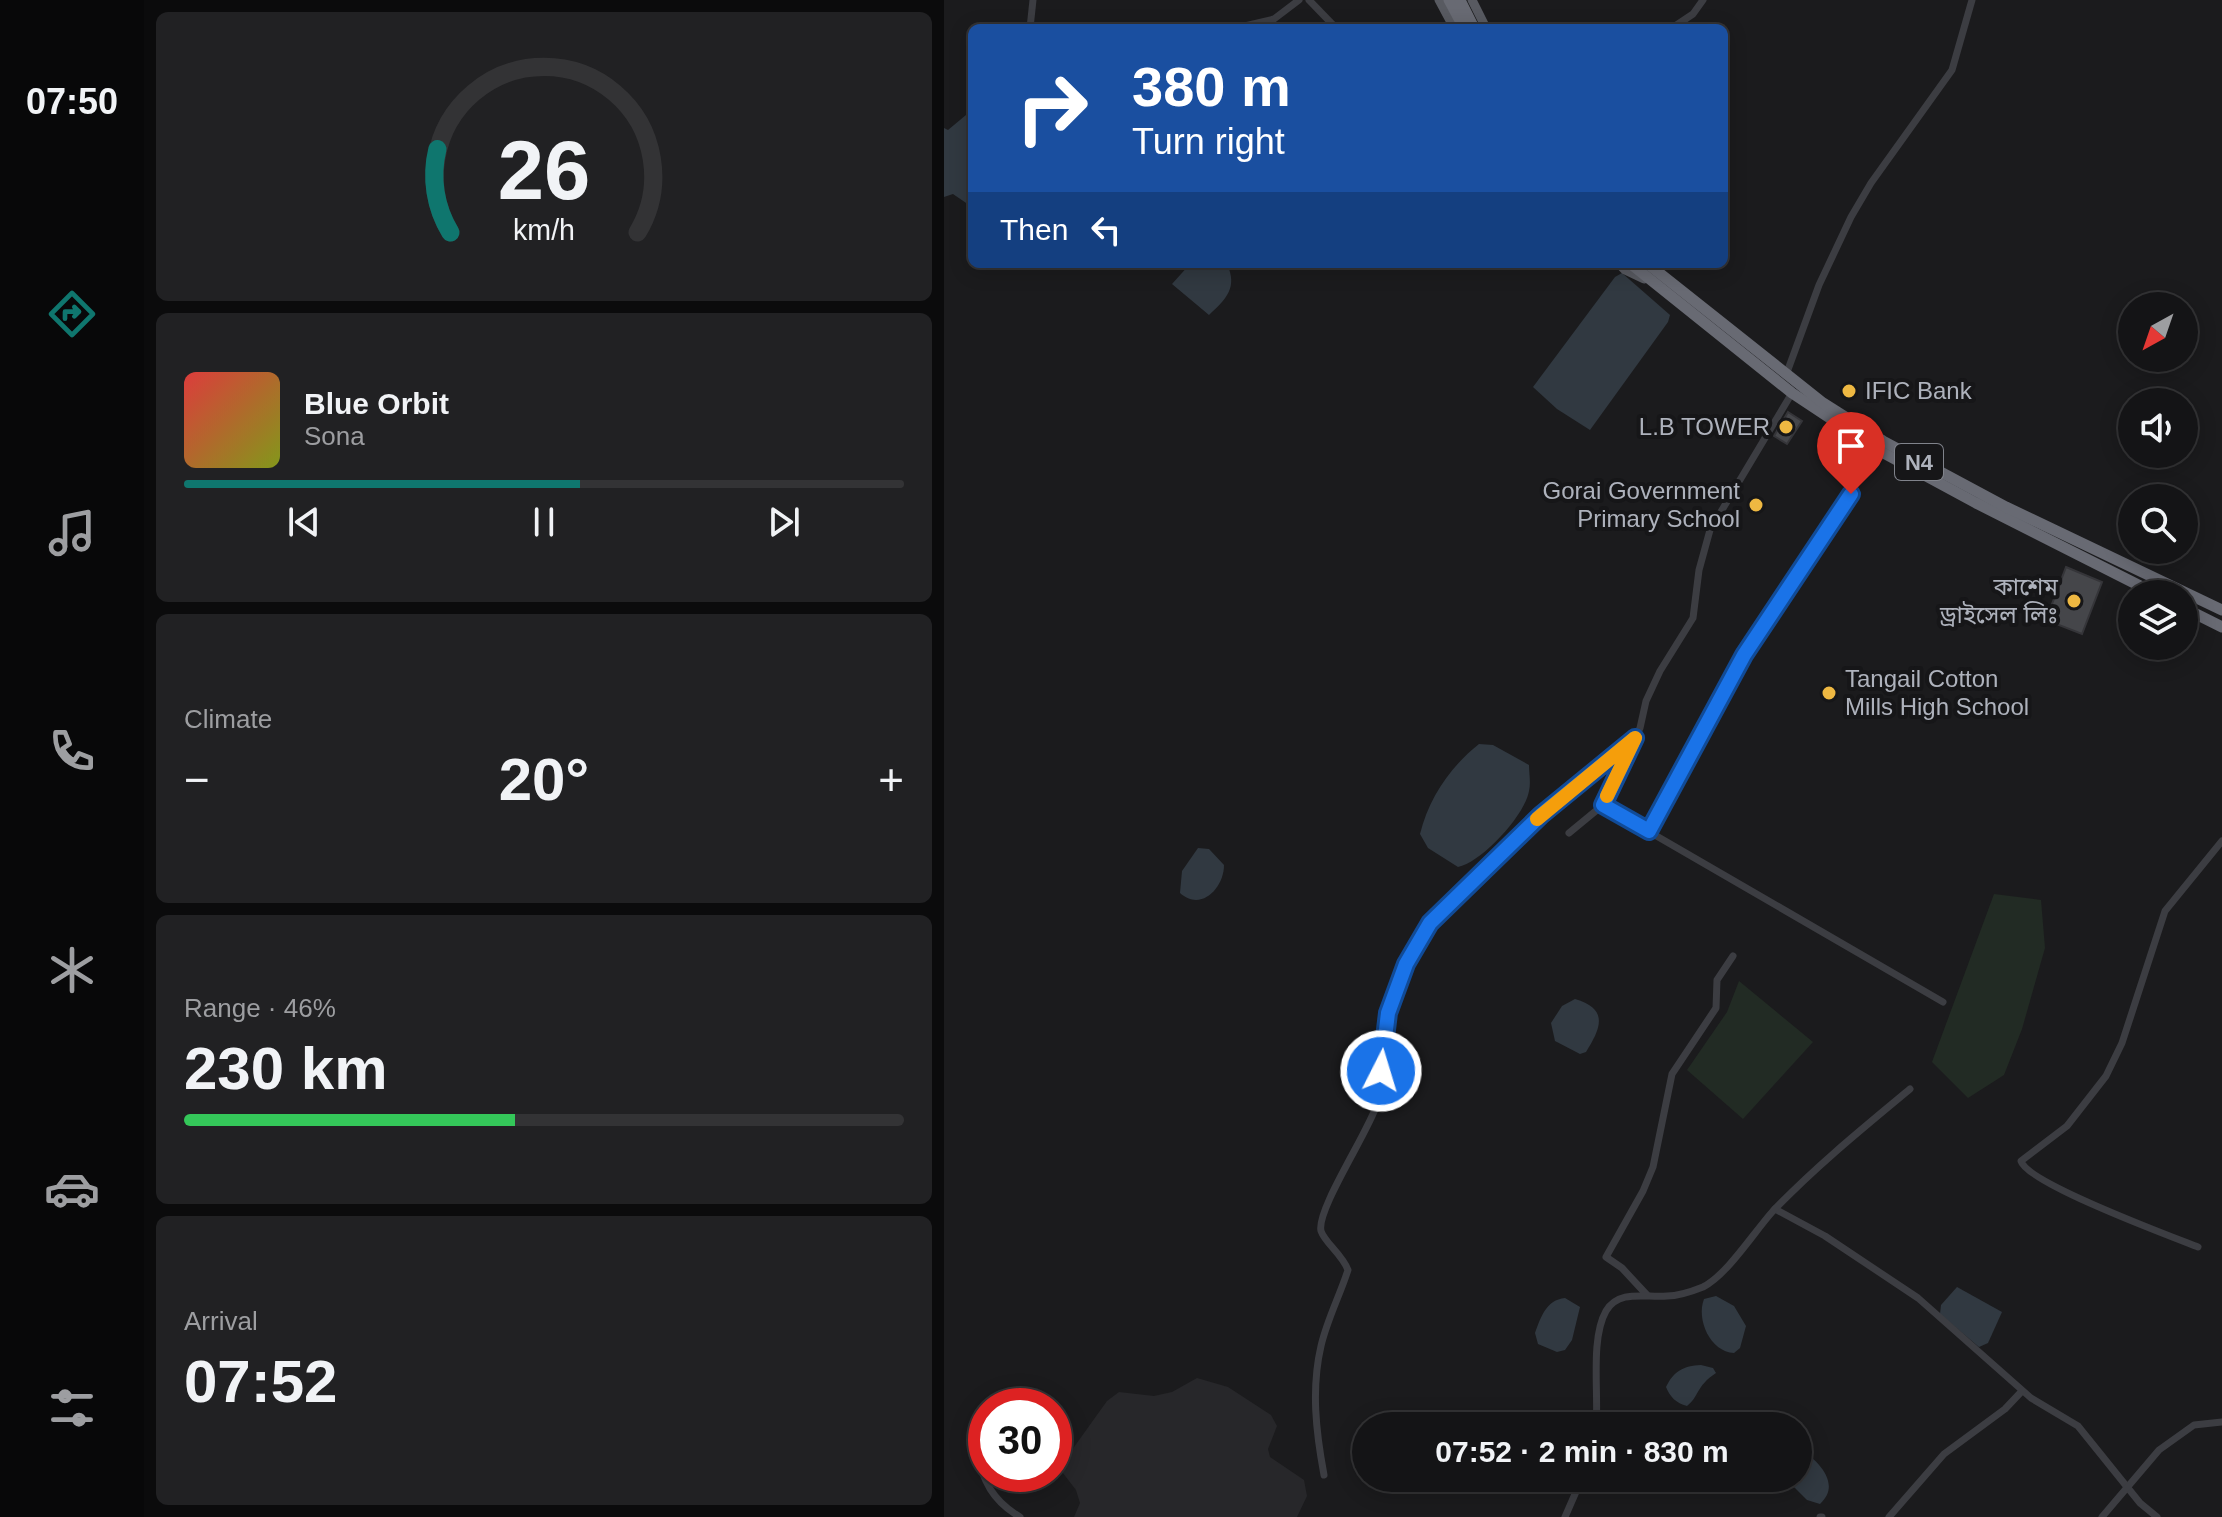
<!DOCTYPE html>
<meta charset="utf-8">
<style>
body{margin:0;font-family:Arial,"Noto Sans Bengali",sans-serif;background:#212123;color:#f1f3f6;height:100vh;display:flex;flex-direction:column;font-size:30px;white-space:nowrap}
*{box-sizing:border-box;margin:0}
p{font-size:26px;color:#9d9ea1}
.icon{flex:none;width:44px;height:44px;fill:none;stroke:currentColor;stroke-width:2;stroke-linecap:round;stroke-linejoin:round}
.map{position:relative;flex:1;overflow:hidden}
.sheet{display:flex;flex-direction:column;gap:12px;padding:12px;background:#0b0b0c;width:800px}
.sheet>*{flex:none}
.guide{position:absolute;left:24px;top:24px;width:760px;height:244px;border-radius:12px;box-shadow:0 4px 20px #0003,0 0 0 2px #333335;background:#1a4fa0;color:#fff;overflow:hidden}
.needle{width:52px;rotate:220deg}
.fabs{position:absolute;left:1174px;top:292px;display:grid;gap:16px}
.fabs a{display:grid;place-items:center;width:80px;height:80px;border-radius:50%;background:#141416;box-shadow:0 4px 20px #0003,0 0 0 2px #333335;font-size:40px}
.speed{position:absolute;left:24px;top:1388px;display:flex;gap:16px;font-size:40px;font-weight:700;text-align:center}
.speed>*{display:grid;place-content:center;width:104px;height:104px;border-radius:50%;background:#141416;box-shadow:0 4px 20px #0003,0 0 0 2px #333335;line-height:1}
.speed .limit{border:12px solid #d22;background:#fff;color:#111}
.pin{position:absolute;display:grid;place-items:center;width:68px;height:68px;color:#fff;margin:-82px -34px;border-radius:50% 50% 50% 0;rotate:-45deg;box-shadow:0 0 8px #0007}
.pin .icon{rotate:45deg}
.me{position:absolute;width:88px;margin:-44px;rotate:5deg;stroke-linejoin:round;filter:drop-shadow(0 0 6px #0008)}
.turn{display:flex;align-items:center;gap:28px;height:168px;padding:0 32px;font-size:36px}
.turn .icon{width:104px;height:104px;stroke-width:2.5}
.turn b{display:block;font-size:56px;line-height:68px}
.then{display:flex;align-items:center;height:76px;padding:0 32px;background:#0003;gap:16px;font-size:30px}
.big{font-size:60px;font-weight:700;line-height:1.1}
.sheet .widget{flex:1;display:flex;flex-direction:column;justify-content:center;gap:12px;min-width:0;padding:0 28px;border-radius:12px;background:#212123}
.sheet .dial{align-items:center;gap:0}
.dial svg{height:208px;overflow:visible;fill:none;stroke:#333335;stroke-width:7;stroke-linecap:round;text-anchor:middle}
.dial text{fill:#f1f3f6;stroke:none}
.song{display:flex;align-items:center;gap:24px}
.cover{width:96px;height:96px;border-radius:12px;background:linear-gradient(135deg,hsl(0 70% 55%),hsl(70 70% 35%))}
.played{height:8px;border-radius:4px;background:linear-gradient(90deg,#0f766e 55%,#333335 55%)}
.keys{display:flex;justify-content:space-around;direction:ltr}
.heat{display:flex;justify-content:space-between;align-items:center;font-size:44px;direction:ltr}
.charge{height:12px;border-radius:6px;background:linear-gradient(90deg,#34c759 46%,#333335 0)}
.trip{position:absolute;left:408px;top:1412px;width:460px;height:80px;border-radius:40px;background:#141416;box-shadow:0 4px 20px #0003,0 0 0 2px #333335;font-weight:700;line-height:80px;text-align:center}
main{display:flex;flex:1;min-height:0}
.tab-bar{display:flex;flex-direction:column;width:144px;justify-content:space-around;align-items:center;background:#080809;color:#9d9ea1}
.tab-bar .icon{width:56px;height:56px}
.tab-bar .active{color:#0f766e}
.tab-bar b{font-size:36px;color:#f1f3f6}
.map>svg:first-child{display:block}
</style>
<main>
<nav class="tab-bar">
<b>07:50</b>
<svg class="icon active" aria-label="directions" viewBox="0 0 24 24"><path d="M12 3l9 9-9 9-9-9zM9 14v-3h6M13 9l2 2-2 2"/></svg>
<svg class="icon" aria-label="music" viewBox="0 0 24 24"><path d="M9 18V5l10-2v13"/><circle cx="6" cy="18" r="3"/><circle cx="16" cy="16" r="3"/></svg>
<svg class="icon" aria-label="phone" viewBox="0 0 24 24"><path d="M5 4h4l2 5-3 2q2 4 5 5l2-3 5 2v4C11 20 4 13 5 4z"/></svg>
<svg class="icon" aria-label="climate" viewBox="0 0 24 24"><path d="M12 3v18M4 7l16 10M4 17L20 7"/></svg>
<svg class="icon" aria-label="car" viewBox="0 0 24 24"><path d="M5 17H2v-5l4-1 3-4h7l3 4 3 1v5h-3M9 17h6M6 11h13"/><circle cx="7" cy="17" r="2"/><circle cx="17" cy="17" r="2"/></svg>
<svg class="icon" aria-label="filters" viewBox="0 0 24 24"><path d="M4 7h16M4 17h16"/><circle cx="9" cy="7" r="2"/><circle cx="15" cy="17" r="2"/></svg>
</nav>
<section class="sheet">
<div class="widget dial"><svg viewBox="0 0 100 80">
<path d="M14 69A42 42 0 1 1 86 69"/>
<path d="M14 69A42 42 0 0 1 9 37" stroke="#0f766e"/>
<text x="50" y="56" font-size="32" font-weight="700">26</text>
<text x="50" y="72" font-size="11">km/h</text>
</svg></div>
<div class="widget">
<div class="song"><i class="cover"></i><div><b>Blue Orbit</b><p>Sona</p></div></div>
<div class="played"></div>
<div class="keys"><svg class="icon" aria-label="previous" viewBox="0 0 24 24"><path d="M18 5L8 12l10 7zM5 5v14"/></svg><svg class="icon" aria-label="pause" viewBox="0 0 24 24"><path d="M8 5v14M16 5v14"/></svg><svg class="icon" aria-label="next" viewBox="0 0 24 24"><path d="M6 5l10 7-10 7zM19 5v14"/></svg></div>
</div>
<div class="widget"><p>Climate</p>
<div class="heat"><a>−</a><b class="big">20°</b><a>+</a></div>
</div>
<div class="widget"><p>Range · 46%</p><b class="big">230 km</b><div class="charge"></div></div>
<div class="widget"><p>Arrival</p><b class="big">07:52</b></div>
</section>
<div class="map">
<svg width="1278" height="1517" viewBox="0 0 1278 1517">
<rect width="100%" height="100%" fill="#1b1b1d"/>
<path fill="#27272a" d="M253,1378l31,9 43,28 6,11 -9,23 2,8 34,23 3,16 -10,21h-223l6,-14 -4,-13 -17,-22 48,-67 12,-9 35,4 18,-4z"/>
<g fill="#222b24">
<path d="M1050,894l47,6 4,48 -23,81 -18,46 -36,23 -36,-36z"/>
<path d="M795,981l74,61 -70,77 -56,-49 40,-58z"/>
</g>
<g fill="#313941">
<path d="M28,110v97l-19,-13 -9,3v-69l4,2z"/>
<path d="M246,264h37c11,24 -1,35 -18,51l-37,-31z"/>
<path d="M678,273l48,42 -2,7 -78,108 -33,-21 -24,-22 82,-110z"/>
<path d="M535,744l14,1 36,20c0,8 2,18 0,26 -4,24 -47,71 -71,76l-30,-19 -8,-14c9,-36 30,-67 59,-90z"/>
<path d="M254,848l11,1 15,16c0,23 -23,47 -44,28l2,-22z"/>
<path d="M631,999c34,10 26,29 11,53l-6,2 -25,-13 -4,-18 11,-17z"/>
<path d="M1013,1287l45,25 -14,31 -9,4 -39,-33 1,-9z"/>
<path d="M772,1296l18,10 12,20 -6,22 -6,5c-24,-1 -38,-34 -30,-54z"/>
<path d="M621,1298l15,9 -8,33 -7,10 -8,2 -19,-8 -3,-11c6,-16 11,-33 30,-35z"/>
<path d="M757,1365l12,3 3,5c-20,13 -17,24 -29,33 -11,-3 -17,-9 -21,-19 8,-16 17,-21 35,-22z"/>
<path d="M854,1447c18,12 45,36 22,57l-13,-4 -14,-14 -21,-8h26z"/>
</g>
<g fill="#45464a" stroke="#353539" stroke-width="2">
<path d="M844,412l14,9 -15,23 -13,-8z"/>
<path d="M1122,567l36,15 -20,52 -36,-14z"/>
</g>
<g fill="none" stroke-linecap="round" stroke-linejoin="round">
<g stroke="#3c3d42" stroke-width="7">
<path d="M365,0l27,28"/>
<path d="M86,28l3,-28"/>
<path d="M292,28l38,-9 25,-19"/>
<path d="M728,28l21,-14 10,-14"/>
<path d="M842,375l33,-90 32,-68 20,-34 81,-113 20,-70"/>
<path d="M659,805l340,197"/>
<path d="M705,831l95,-176 134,-205"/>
<path d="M625,833l34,-28 37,-77 6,-27 14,-30 33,-53 6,-48 11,-40 82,-137"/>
<path d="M831,1209l50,27 93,62 113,100 47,28 62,77 17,14"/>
<path d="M1254,1247c-28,-11 -171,-64 -177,-86l46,-35 39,-50 16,-33 43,-132 57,-70"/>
<path d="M703,1295l-25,-27 -16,-11 37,-66 10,-24 19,-93 44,-66 1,-28 16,-24"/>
<path d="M652,1426c3,-31 -6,-87 10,-115 13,-22 40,-13 61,-15 11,0 26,-5 36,-9 24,-12 51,-55 70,-76 42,-44 90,-83 137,-122"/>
<path d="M33,1450c5,31 16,51 43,67"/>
<path d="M380,1475c-8,-43 -13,-86 -3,-129 6,-26 19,-51 27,-76 -6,-16 -23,-27 -27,-39 -5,-21 48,-100 56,-127 12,-37 5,-76 19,-113 8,-23 18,-46 32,-66 15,-20 37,-38 56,-55 49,-46 99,-89 151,-132"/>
<path d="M621,1517l17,-39"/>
<path d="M876,1517h2"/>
<path d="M945,1517l55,-63 61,-45 17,-18"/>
<path d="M1158,1517l57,-67 35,-25 28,-3"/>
</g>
<g stroke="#585a61" stroke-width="9">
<path d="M495,0l15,28"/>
<path d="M528,0l14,28"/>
<path d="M675,264l6,6 19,9"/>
</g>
<g stroke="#686a73" stroke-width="11">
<path d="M505,0l15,28"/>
<path d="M516,0l14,28"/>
<path d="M687,264l161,129 86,57 98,53 180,91"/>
<path d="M704,264l175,139 60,38 123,66 216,103"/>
<path d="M1240,608l38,19"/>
</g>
</g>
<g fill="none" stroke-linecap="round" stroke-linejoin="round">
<defs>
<path id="route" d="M437,1071l7,-58 18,-49 24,-41 111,-108 94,-77 -32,67 46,26 95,-176 107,-161"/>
</defs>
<use href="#route" stroke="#114b97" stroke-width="20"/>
<use href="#route" stroke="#1a73e8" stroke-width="14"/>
<path stroke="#f59e0b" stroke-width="14" d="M593,819l98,-81 -28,58"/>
</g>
<g fill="#eeb842" stroke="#161618" stroke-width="3">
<circle cx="905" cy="391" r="8"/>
<circle cx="842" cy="427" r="8"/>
<circle cx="812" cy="505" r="8"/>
<circle cx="1130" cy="601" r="8"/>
<circle cx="885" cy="693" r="8"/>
</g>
<g text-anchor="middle" stroke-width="8" stroke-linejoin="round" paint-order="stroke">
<rect fill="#161618" stroke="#80838b" stroke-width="2" x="951" y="444" width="48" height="36" rx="6"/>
<g font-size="22" font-weight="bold" fill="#aeb2bc">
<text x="975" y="470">N4</text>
</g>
<g font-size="24" fill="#aeb2bc" stroke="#161618" text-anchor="end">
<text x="921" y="399" text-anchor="start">IFIC Bank</text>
<text x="826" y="435">L.B TOWER</text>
<text x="796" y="499">Gorai Government<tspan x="796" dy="28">Primary School</tspan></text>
<text x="1114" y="595">কাশেম<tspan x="1114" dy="28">ড্রাইসেল লিঃ</tspan></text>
<text x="901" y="687" text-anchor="start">Tangail Cotton<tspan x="901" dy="28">Mills High School</tspan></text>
</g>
</g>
</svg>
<div class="fabs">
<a><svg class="needle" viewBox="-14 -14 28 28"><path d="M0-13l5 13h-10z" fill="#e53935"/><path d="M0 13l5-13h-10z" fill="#9d9ea1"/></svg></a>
<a><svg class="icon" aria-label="sound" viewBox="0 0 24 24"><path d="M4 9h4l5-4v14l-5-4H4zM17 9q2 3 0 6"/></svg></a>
<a><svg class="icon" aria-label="search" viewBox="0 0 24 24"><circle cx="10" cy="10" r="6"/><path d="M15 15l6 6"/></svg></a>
<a><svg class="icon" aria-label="layers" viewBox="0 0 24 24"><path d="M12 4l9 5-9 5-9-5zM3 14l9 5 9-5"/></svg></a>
</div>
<div class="speed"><div class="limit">30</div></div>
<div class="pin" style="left:907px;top:494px;background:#d93025"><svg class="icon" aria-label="arrive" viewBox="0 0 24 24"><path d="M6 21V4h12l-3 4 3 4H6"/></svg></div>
<svg class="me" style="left:437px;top:1071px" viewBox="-20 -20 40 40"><circle r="17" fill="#1a73e8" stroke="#fff" stroke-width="3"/><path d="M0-11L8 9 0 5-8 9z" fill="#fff"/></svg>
<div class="trip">07:52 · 2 min · 830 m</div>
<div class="guide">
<div class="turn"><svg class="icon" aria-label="right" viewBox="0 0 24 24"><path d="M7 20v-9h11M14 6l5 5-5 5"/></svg><div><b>380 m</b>Turn right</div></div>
<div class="then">Then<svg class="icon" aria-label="left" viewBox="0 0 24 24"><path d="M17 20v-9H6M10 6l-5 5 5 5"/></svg></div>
</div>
</div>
</main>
